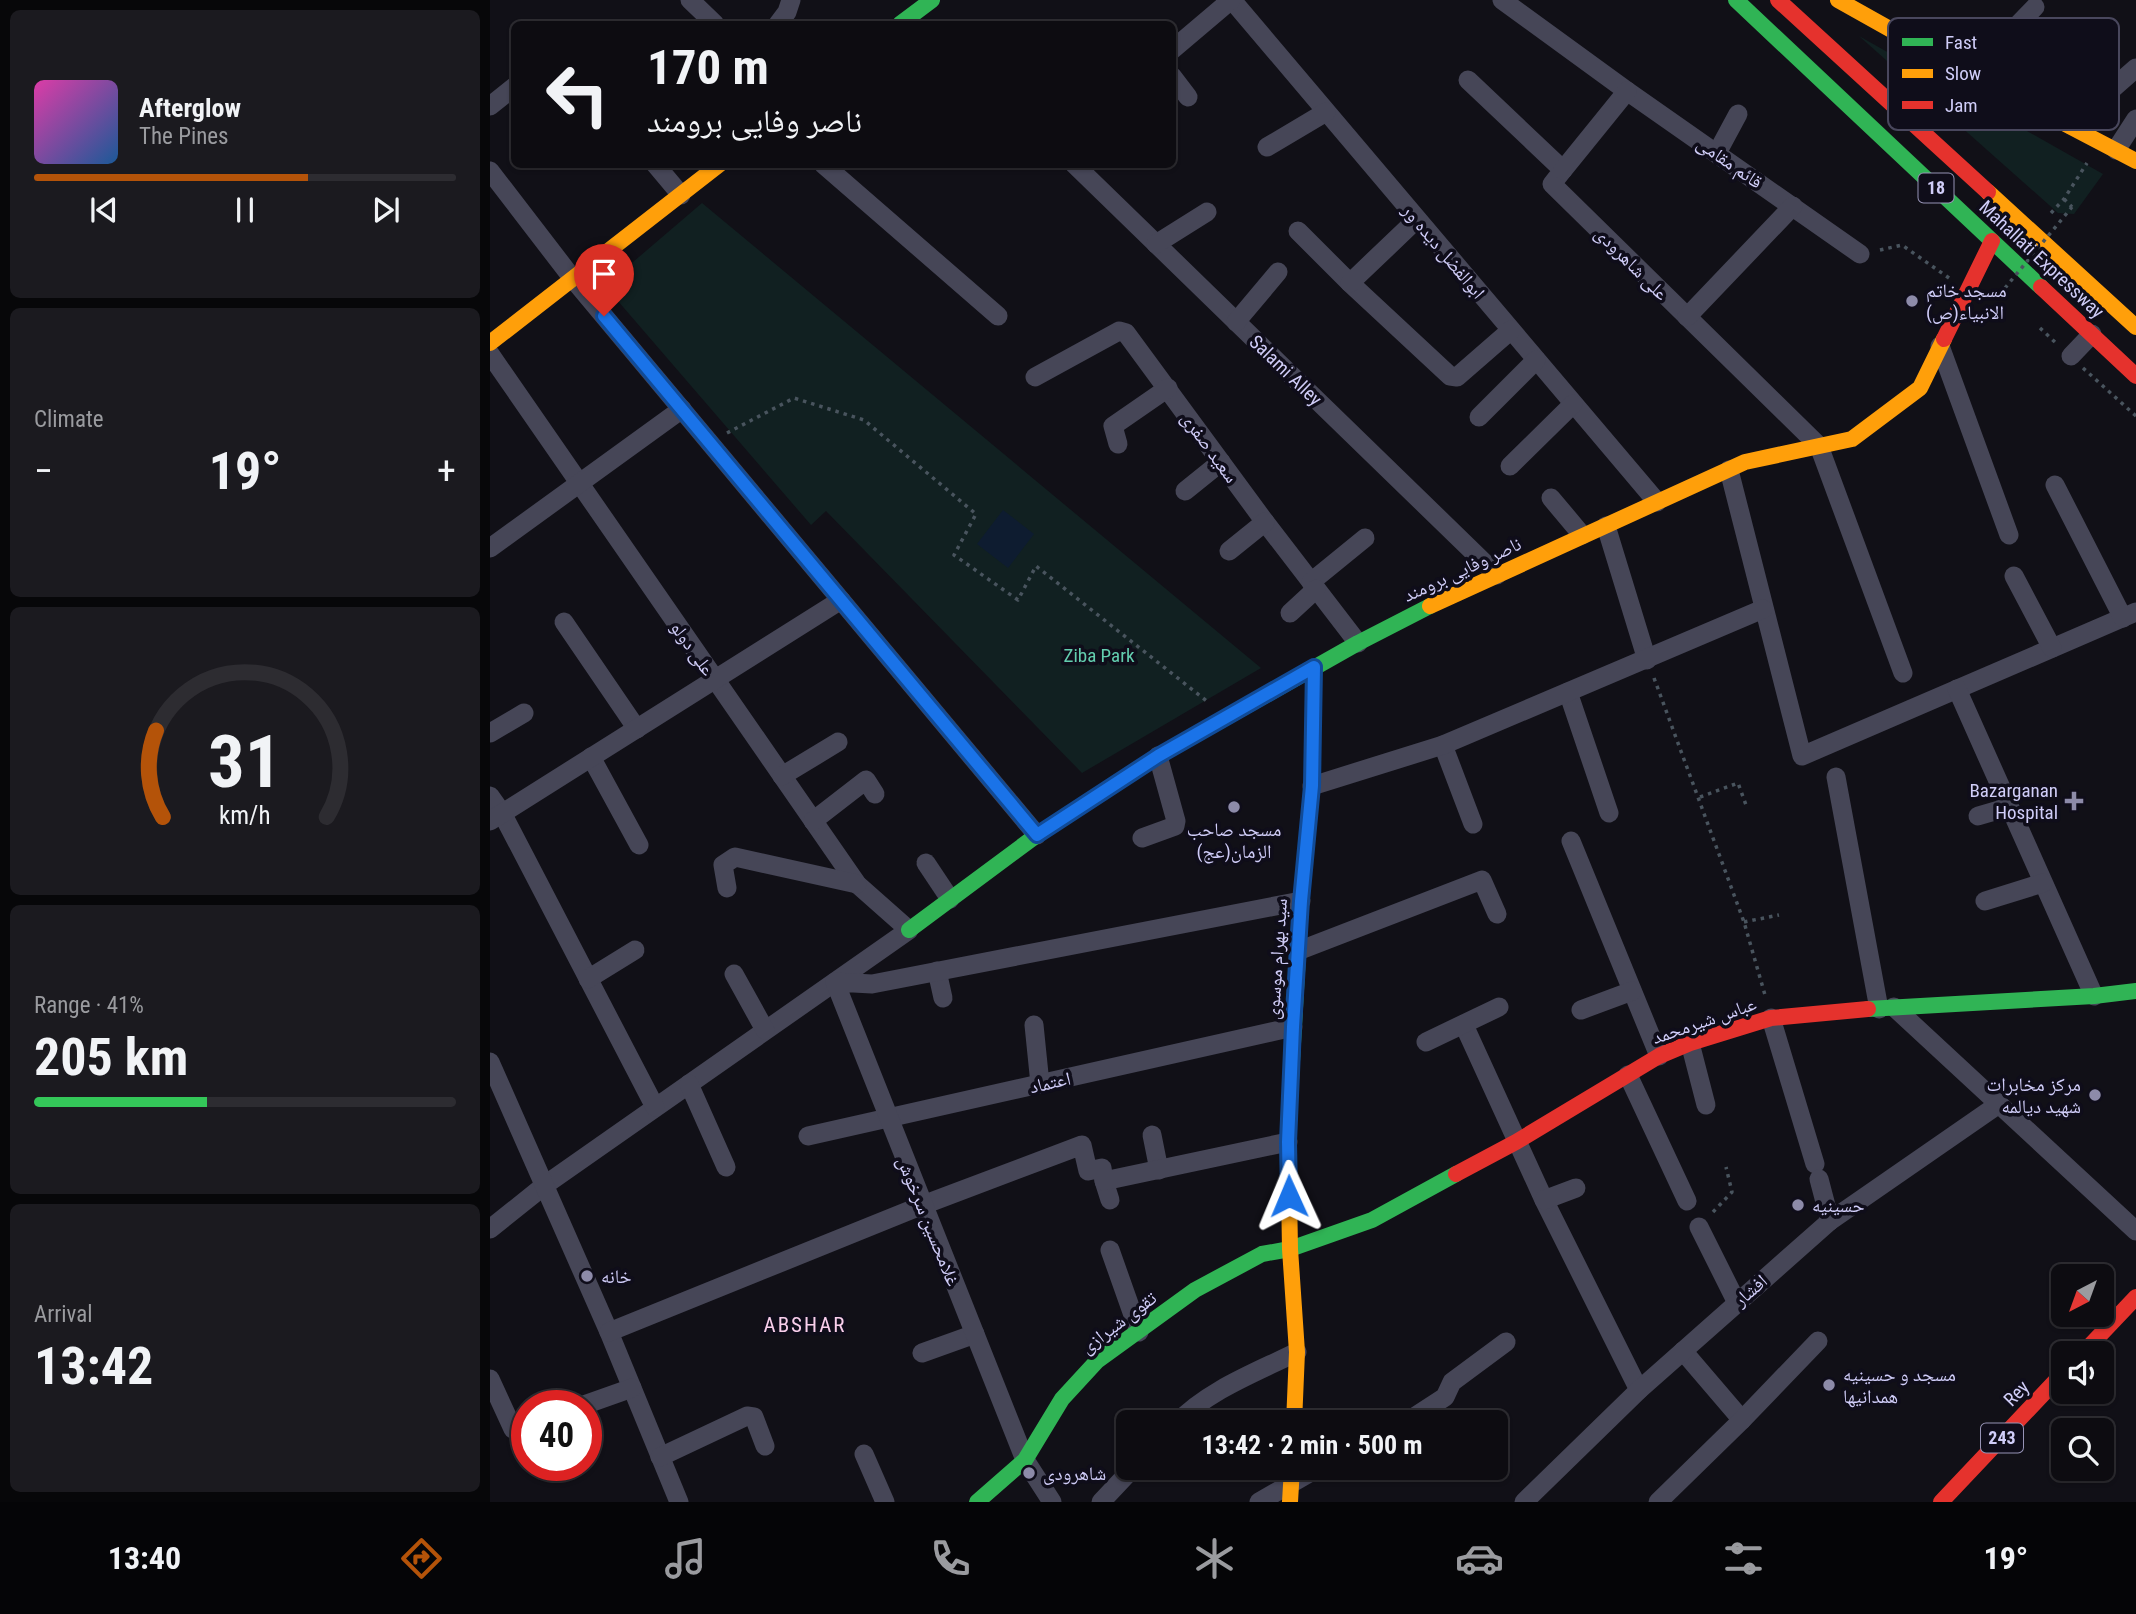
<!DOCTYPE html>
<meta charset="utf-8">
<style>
body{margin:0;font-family:"Roboto Condensed","Noto Naskh Arabic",sans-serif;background:#1b1a1f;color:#f1f3f6;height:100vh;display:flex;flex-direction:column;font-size:26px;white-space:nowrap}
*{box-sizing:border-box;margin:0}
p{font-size:23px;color:#9a9b9f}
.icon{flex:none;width:38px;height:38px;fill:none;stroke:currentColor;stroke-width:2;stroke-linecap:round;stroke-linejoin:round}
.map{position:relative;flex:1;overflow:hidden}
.side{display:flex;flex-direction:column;gap:10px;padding:10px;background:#070709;width:490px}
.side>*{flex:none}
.guide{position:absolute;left:21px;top:21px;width:665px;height:147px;border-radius:10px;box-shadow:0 2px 5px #0004,0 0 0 2px #2d2c31;background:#0d0c11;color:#f1f3f6;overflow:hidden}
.needle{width:46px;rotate:221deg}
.controls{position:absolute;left:1561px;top:1264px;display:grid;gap:14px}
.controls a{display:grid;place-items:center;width:63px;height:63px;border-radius:10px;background:#0d0c11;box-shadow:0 2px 5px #0004,0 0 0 2px #2d2c31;font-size:35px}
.speed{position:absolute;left:21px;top:1390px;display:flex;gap:14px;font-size:35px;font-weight:700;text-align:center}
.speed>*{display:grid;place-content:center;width:91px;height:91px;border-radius:50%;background:#0d0c11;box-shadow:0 2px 5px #0004,0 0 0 2px #2d2c31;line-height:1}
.speed .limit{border:10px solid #d22;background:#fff;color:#111}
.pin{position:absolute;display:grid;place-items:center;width:60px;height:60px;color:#fff;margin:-72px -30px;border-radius:50% 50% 50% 0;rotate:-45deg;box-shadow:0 0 7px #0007}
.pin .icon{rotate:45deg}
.me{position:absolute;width:77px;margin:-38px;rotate:359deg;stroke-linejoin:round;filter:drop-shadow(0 0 5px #0008)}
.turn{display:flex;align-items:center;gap:24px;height:147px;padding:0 21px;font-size:32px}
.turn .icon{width:91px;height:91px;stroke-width:2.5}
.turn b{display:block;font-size:49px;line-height:60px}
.big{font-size:52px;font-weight:700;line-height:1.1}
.side .widget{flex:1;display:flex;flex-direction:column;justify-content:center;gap:10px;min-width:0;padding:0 24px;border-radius:10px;background:#1b1a1f}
.side .dial{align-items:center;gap:0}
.dial svg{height:182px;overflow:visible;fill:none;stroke:#2d2c31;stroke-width:7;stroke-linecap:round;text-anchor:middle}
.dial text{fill:#f1f3f6;stroke:none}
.song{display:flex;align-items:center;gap:21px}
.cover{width:84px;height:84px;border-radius:10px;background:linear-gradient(135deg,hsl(320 70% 55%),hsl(210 70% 35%))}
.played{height:7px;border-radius:4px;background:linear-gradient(90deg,#b45309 65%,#2d2c31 65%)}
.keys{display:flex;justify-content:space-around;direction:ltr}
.heat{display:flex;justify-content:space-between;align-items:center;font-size:38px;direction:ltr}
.charge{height:10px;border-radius:5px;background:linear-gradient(90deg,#34c759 41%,#2d2c31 0)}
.trip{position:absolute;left:626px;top:1410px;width:392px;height:70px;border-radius:10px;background:#0d0c11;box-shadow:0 2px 5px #0004,0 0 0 2px #2d2c31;font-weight:700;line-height:70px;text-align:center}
.tabs{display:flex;height:112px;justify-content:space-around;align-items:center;background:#050507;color:#9a9b9f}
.tabs .icon{width:49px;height:49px}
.tabs .on{color:#b45309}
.tabs b{font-size:32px;color:#f1f3f6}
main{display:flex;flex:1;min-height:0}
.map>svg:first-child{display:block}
</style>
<main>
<section class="side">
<div class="widget">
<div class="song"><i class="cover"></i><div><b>Afterglow</b><p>The Pines</p></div></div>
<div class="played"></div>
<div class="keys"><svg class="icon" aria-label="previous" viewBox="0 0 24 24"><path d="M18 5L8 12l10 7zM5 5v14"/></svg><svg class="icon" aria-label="pause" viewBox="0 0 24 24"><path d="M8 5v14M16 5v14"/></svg><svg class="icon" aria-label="next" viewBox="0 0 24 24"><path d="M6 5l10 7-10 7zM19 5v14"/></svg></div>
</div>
<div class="widget"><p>Climate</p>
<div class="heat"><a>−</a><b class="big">19°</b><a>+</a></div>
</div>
<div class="widget dial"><svg viewBox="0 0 100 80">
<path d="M14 69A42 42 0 1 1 86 69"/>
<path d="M14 69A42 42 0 0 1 11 31" stroke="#b45309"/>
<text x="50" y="56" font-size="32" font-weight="700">31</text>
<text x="50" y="72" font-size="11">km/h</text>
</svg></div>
<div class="widget"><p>Range · 41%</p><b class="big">205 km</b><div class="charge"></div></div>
<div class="widget"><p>Arrival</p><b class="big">13:42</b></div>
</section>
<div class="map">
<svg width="1646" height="1502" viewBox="0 0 1646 1502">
<rect width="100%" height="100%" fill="#111017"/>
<g fill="#112021">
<path d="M1369,36l244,138 -29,40 -16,-1z"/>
<path d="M212,203l559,465 -179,105 -256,-262 -15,14 -206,-239z"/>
</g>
<path fill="#0e1c30" d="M513,510l31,24 -26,34 -31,-24z"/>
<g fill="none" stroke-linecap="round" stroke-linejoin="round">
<g stroke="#49545e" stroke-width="3.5" stroke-dasharray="3.5 5" stroke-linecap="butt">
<path d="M1574,199l8,8"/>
<path d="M1561,213l13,-14 23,-36"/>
<path d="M1390,250l22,-5 47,33"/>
<path d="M1550,328l17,16"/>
<path d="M1593,368l53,48"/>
<path d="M237,433l67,-35 70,22 112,94 -22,41 64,45 18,-34 172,136"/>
<path d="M1164,678l90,244 21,73"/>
<path d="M1210,797l38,-14 8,22"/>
<path d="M1254,922l35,-7"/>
<path d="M1223,1212l19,-20 -6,-25"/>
</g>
<g stroke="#464657" stroke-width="19">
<path d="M200,0l25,24"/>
<path d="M742,0l425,502"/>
<path d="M1012,0l125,91 233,163"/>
<path d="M288,24l9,-12 4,-12"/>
<path d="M682,50l59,-50"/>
<path d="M1480,74l65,-67"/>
<path d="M682,76l16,21"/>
<path d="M978,80l95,90 -11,14 267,262 84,227"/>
<path d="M0,106l24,-19"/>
<path d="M1581,125l65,-57"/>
<path d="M777,147l59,-35"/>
<path d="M1626,150l20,-31"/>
<path d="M1227,153l21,-39"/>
<path d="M165,164l26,31"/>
<path d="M333,164l175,152"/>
<path d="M584,164l423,411"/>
<path d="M1073,170l64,-79"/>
<path d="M0,171l83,108 464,556"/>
<path d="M808,231l52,52 100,93 7,1 54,-47"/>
<path d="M666,244l51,-32"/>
<path d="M860,283l67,-64"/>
<path d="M1197,317l106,-111"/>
<path d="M746,322l42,-50"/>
<path d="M1450,346l69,189"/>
<path d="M0,354l367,530 52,46 -364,255 -55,44"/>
<path d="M1581,356l21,-22"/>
<path d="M545,377l84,-46 7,2 139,189 93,121"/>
<path d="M989,417l57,-57"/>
<path d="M628,444l-5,-18 55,-38"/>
<path d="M1020,466l63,-62"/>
<path d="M1239,470l73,286 334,-144"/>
<path d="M1565,485l68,133"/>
<path d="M695,491l36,-29"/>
<path d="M1061,498l31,37"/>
<path d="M1116,526l41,134"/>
<path d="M0,548l192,-139"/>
<path d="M739,551l36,-29"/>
<path d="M1524,576l38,72"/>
<path d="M821,582l54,-44"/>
<path d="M800,613l26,-24"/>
<path d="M74,622l73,107"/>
<path d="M1467,689l137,307"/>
<path d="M1078,692l41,121"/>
<path d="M0,733l34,-20"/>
<path d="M953,745l30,79"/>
<path d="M101,757l48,88"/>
<path d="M292,776l56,-34"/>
<path d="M1346,777l43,232"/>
<path d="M822,786l131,-41 320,-136"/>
<path d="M0,796l12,17 153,294"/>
<path d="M1488,816l31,-9"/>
<path d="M0,821l351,-221"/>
<path d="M323,821l53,-41 9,14"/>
<path d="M652,838l33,-12 1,-5 -18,-65"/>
<path d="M1081,841l88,215"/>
<path d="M436,863l24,36"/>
<path d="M237,888l-4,-23 12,-8 122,27"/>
<path d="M1495,901l58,-18"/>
<path d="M808,951l184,-71 15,34"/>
<path d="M447,971l6,27"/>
<path d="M244,974l31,56"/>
<path d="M98,979l47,-29"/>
<path d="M1404,1007l242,224"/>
<path d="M1091,1010l51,-19"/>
<path d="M1281,1018l44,146"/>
<path d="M544,1025l6,59"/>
<path d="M974,1025l80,175 95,190"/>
<path d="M936,1042l73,-35"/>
<path d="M1200,1043l16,62"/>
<path d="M0,1062l119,270 70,170"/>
<path d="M1138,1075l59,126"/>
<path d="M199,1084l37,83"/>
<path d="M662,1135l7,35"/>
<path d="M318,1136l485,-109"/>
<path d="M1329,1179l11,42"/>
<path d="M614,1181l6,19"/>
<path d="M1054,1200l32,-12"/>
<path d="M1209,1227l37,74"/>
<path d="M620,1250l29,82"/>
<path d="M119,1332l314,-127 159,-60 6,26 14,-3 2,13 184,-39"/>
<path d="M1193,1351l59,69"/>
<path d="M432,1353l53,-19"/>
<path d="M0,1379l23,50 14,-4"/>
<path d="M94,1405l48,-17"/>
<path d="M687,1423c31,-33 80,-51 120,-71"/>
<path d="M915,1423l40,-26 7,-15 54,-40"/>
<path d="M374,1454l21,48"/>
<path d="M170,1457l87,-41 7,1 11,29"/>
<path d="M562,1502l-27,-42 -190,-478 37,2 429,-83"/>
<path d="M611,1502l32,-34"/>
<path d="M769,1502l59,-34"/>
<path d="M1034,1502l115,-112 191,-169 169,-117"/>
<path d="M1168,1502l84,-82 76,-79"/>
</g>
<g stroke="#30b455" stroke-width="16">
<path d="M1246,0l305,287"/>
<path d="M410,24l32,-24"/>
<path d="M419,930l128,-95 121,-79 200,-113 72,-37"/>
<path d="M1378,1009l226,-13 42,-5"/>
<path d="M798,1133l13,-232 11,-115 2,-119"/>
<path d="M487,1502l48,-42 37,-61 35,-38 98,-71 67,-36 28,-5 82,-29 84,-46"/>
</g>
<g stroke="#ff9f0a" stroke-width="16">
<path d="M1348,0l132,74 166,87"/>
<path d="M1498,192l148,135"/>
<path d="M0,343l230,-179"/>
<path d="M940,606l315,-144 107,-23 68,-51 24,-49"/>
<path d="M798,1133l2,116 7,103 -3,71"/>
<path d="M800,1502l2,-34"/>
</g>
<g stroke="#e5322d" stroke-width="16">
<path d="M1288,0l210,192"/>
<path d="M1551,287l95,89"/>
<path d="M1454,339l48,-98"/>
<path d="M966,1174l60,-32 143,-86 31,-13 81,-25 97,-9"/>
<path d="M1593,1353l53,-56"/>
<path d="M1451,1502l122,-129"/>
</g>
<path stroke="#49545e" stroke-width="3.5" stroke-dasharray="3.5 5" stroke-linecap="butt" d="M1515,288l67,-81"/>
</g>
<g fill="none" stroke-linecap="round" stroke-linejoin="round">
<defs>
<path id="route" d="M114,316l433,519 121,-79 156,-89 -2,119 -11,115 -8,126 -5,115 1,54"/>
</defs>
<use href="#route" stroke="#114b97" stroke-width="18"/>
<use href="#route" stroke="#1a73e8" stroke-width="12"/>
</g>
<g fill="#8d8ba9" stroke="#0f0d1a" stroke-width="2.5">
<circle cx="1422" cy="301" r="7"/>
<path d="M1580.5 790.5h7v7h7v7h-7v7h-7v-7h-7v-7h7z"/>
<circle cx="744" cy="807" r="7"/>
<circle cx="1605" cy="1095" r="7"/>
<circle cx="1308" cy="1205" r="7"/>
<circle cx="97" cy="1276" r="7"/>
<circle cx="1339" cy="1385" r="7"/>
<circle cx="539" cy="1473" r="7"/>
</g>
<g text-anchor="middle" stroke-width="7" stroke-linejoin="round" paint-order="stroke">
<g fill="#0f0d1a" stroke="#9693b5" stroke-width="2">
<rect x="1428.5" y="173.5" width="35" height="29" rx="5"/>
<rect x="1491" y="1423.5" width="42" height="29" rx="5"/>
</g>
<g font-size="18" font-weight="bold" fill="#d0cdf8">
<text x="1446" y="194">18</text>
<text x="1512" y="1444">243</text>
</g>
<g font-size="19" fill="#d0cdf8" stroke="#0f0d1a">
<text transform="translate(1240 162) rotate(35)" y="7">قائم مقامی</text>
<text transform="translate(954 251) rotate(50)" y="7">ابوالفضل دیده ور</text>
<text transform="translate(1552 259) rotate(43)" y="7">Mahallati Expressway</text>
<text transform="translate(1142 263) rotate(45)" y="7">علی شاهرودی</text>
<text transform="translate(796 370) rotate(44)" y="7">Salami Alley</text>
<text transform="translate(720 447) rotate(54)" y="7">سعید صفری</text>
<text transform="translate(972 569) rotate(-25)" y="7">ناصر وفایی برومند</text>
<text transform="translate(203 648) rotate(55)" y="7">علی دولو</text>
<text transform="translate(786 959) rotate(-86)" y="7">سید بهرام موسوی</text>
<text transform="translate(1214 1020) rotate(-19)" y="7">عباس شیرمحمد</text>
<text transform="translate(560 1082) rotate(-13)" y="7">اعتماد</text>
<text transform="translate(439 1221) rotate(68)" y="7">غلامحسین سرخوش</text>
<text transform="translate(1260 1290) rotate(-41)" y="7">افشار</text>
<text transform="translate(628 1322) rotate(-37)" y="7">تقوی شیرازی</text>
<text transform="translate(1526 1393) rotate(-46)" y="7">Rey</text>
</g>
<g font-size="19" fill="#d0cdf8" stroke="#0f0d1a" text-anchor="start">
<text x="1436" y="297">مسجد خاتم<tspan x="1436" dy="22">الانبیاء(ص)</tspan></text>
<text x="1568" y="797" text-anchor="end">Bazarganan<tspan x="1568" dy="22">Hospital</tspan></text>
<text x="744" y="836" text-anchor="middle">مسجد صاحب<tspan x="744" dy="22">الزمان(عج)</tspan></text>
<text x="1591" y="1091" text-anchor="end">مرکز مخابرات<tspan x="1591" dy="22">شهید دیالمه</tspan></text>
<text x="1322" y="1212">حسینیه</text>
<text x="111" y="1283">خانه</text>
<text x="1353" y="1381">مسجد و حسینیه<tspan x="1353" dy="22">همدانیها</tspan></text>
<text x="553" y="1480">شاهرودی</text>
</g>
<g font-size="19" fill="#63ceaf" stroke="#0f0d1a">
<text x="609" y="662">Ziba Park</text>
</g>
<g font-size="21" letter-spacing="2" fill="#f9cfeb" stroke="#0f0d1a">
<text x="315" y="1332">ABSHAR</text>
</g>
</g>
<rect x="1398" y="18" width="231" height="112" rx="10" fill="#0f0d1a" stroke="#49475d" stroke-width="2"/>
<rect x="1412" y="38" width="31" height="8" fill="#30b455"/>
<rect x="1412" y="69" width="31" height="9" fill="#ff9f0a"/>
<rect x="1412" y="101" width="31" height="8" fill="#e5322d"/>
<g font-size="19" fill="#d0cdf8">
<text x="1455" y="49">Fast</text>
<text x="1455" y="80">Slow</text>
<text x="1455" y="112">Jam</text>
</g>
</svg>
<div class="controls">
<a><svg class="needle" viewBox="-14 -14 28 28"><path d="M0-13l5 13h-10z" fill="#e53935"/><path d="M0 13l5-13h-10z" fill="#9a9b9f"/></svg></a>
<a><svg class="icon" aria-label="sound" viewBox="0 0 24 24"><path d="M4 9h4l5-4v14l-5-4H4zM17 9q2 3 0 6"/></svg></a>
<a><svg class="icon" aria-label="search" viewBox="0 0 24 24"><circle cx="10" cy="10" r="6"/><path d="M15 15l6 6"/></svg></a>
</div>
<div class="speed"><div class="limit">40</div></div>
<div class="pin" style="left:114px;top:316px;background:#d93025"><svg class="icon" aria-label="arrive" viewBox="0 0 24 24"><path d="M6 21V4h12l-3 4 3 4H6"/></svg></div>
<svg class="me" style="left:799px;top:1196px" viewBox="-20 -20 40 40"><path d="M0-17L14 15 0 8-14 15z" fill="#1a73e8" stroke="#fff" stroke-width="4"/></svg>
<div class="trip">13:42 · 2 min · 500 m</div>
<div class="guide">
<div class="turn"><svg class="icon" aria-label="left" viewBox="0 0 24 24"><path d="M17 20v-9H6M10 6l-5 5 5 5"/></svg><div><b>170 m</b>ناصر وفایی برومند</div></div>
</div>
</div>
</main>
<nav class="tabs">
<b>13:40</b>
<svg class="icon on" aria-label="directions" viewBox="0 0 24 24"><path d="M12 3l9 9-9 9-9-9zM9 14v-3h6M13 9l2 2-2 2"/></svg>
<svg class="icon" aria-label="music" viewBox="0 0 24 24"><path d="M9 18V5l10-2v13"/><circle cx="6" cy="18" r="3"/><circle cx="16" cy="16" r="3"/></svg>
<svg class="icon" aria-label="phone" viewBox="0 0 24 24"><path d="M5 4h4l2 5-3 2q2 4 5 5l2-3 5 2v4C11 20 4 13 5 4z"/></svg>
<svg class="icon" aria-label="climate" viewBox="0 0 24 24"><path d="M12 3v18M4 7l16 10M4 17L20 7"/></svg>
<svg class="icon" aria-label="car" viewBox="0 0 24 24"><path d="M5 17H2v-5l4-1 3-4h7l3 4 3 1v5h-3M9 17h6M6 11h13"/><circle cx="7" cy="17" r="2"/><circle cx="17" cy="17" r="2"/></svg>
<svg class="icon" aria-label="filters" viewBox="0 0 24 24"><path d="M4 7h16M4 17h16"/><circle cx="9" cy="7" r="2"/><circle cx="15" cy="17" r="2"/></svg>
<b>19°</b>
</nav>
